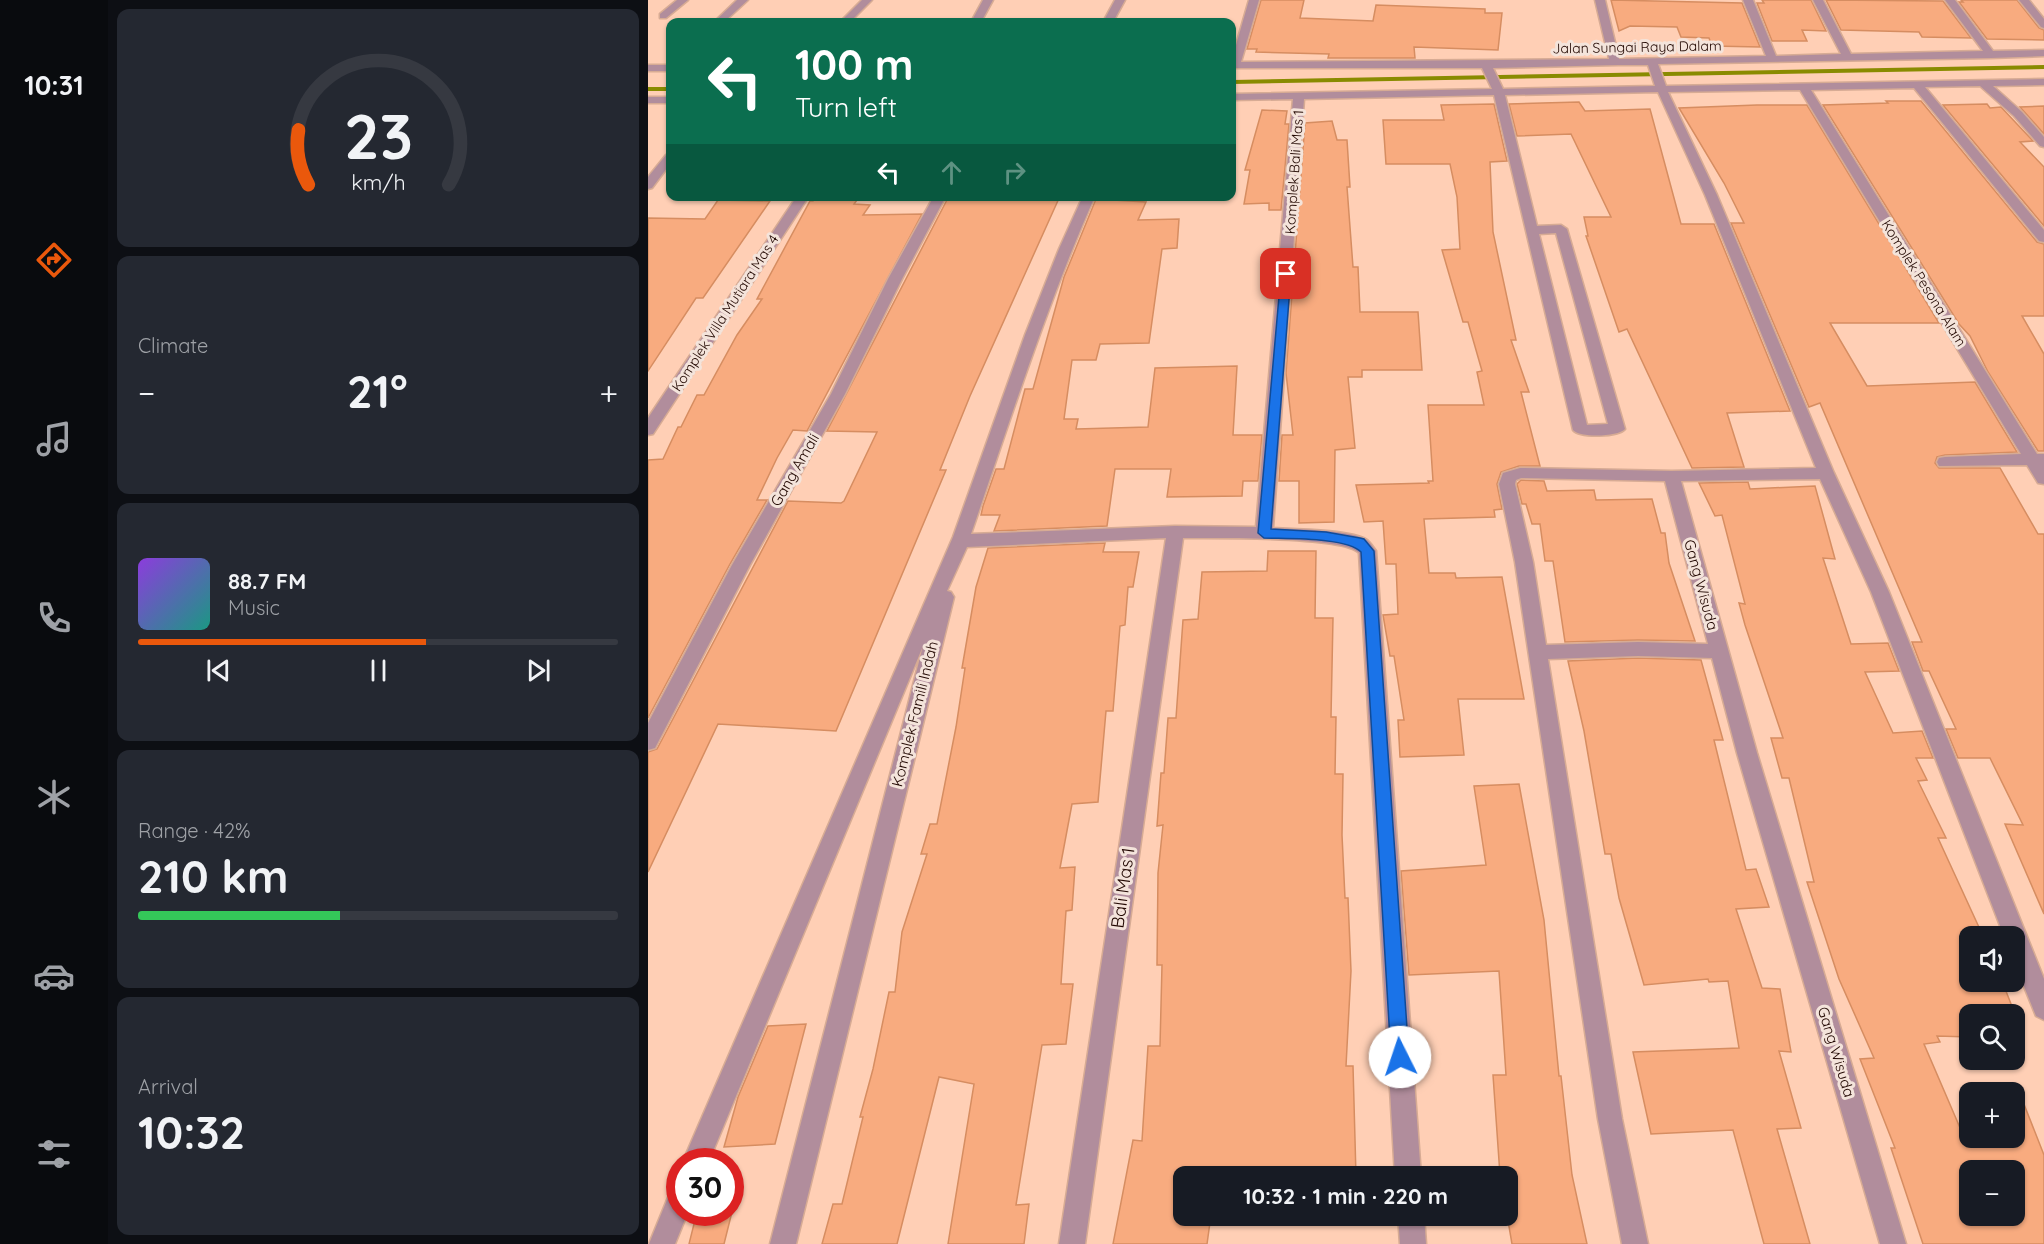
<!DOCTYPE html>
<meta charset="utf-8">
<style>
body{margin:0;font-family:Quicksand,sans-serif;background:#242831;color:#f1f3f6;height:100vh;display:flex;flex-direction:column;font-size:22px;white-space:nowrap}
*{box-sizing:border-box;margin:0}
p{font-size:20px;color:#9ea1a6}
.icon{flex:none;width:33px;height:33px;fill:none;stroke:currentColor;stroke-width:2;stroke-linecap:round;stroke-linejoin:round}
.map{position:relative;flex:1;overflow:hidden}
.sheet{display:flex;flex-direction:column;gap:9px;padding:9px;background:#0d0f14;width:540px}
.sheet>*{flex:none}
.hud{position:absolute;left:18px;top:18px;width:570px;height:183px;border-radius:12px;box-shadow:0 2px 4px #0004;background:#0b6e4f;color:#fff;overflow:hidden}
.buttons{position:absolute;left:1311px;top:926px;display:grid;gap:12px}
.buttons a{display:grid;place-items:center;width:66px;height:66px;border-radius:12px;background:#171b24;box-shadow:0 2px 4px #0004;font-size:30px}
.speed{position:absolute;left:18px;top:1148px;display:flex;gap:12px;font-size:30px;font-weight:700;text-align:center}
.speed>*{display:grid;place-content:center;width:78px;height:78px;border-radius:50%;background:#171b24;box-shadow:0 2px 4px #0004;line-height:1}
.speed .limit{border:9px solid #d22;background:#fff;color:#111}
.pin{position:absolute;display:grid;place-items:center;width:51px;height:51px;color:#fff;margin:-26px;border-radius:12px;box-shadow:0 3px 9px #0006}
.me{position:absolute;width:66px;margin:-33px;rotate:356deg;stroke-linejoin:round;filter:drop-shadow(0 0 4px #0008)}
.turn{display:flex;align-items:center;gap:21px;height:126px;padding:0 30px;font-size:27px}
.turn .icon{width:78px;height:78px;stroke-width:2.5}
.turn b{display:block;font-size:42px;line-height:51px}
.lanes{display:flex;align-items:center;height:57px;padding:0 30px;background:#0003;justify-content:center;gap:30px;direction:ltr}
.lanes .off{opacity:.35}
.big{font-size:45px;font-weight:800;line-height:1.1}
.sheet .card{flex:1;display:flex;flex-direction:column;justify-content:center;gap:9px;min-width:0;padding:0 21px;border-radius:12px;background:#242831}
.sheet .dial{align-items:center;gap:0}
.dial svg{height:156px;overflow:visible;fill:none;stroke:#363941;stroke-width:7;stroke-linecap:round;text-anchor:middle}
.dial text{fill:#f1f3f6;stroke:none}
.song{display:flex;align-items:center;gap:18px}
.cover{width:72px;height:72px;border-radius:9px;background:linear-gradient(135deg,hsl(270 70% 55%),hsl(170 70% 35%))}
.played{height:6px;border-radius:3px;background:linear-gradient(90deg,#ea580c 60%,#363941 60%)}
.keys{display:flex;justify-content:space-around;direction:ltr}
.heat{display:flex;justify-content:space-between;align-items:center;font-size:33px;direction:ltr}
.charge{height:9px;border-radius:4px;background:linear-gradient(90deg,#34c759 42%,#363941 0)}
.trip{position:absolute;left:525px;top:1166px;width:345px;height:60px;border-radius:12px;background:#171b24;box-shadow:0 2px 4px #0004;font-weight:800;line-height:60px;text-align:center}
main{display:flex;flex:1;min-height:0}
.tab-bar{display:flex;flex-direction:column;width:108px;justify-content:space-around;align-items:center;background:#090b0e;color:#9ea1a6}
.tab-bar .icon{width:42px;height:42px}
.tab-bar .selected{color:#ea580c}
.tab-bar b{font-size:27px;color:#f1f3f6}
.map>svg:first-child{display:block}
</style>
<main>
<nav class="tab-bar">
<b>10:31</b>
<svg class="icon selected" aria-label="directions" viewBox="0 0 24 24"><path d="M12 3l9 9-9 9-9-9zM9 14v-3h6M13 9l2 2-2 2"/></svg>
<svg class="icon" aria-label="music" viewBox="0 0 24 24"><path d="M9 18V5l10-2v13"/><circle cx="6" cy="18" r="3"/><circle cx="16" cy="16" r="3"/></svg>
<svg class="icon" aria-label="phone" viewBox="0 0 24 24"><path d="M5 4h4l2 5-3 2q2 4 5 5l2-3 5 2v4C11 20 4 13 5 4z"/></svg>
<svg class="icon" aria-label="climate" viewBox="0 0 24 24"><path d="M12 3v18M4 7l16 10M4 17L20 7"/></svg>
<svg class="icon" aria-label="car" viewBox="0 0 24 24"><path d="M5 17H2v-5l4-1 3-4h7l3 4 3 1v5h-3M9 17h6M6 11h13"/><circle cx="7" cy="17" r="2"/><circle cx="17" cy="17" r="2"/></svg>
<svg class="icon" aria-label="filters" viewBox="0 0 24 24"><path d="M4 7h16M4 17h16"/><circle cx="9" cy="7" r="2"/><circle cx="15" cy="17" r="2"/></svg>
</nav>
<section class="sheet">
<div class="card dial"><svg viewBox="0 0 100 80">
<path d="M14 69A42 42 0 1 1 86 69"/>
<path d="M14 69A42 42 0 0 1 9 41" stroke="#ea580c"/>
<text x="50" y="56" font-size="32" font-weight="700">23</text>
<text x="50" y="72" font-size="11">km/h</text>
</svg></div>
<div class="card"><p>Climate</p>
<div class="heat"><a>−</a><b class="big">21°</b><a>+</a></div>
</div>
<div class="card">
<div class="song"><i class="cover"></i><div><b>88.7 FM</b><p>Music</p></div></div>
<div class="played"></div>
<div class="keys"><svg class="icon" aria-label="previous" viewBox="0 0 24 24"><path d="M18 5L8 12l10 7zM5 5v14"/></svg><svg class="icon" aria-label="pause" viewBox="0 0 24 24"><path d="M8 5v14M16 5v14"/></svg><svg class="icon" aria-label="next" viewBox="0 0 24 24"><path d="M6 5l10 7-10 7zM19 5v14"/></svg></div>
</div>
<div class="card"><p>Range · 42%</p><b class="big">210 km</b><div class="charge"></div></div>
<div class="card"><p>Arrival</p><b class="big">10:32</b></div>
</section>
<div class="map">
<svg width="1396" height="1244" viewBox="0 0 1396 1244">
<rect width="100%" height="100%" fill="#ffcfb5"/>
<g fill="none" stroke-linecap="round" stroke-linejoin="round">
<g fill="#898b00" fill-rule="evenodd">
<path d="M1396,65v4l-812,15v-4z"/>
<rect x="0" y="87" width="22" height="4"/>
</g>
</g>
<g fill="#f8ab7f" stroke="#d68d61" stroke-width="1.5" fill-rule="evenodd">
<path d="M613,0h43l-4,18 73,3 3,-16 109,4v4h17l-4,37 -84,-3 1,11h-87l1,-4 -73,-2 1,-3h-10z"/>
<path d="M963,0l131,3 18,44 -48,-1 -3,-8 -28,-1 -4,-10 -47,-1 -11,5z"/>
<path d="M1114,0h49l15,31 -24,-1 5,11h-35l-15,-38h7z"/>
<path d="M1178,0l117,1 28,37 -49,-1 -3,-5 -78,-2z"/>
<path d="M1313,0h56l22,28 5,2v10l-57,-1 -28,-37h4z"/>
<path d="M1238,101h35l116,141 7,2v72h-22l22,38v97h-6l-50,-79 -18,-36 -11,-12 -136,-219 65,-2z"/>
<path d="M931,102l6,9 65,-2 31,115h33l76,187 -63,2 17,54 -52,1 -65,-139 -8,3 -33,-96h2l-4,-19h27l-40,-83 -54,2 -8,-32z"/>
<path d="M846,104l13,57 -17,1 3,70 23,108h-5l18,52h-8l19,74h-21l-18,6 -4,12 5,25 -8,1 1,7 -71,2 5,54h26l1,5 46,-1 22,122h-66l6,56 -64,2 -2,-37h6l-10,-64h-4l-7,-41 15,-1 -2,-50h-10l-3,-43 -19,1 -8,-37 73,-2 -1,-2h5l-5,-76h56l-7,-33 5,-1 -14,-49h-5l-21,-72 18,-1 -3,-52 -7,-33h-64l-3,-44h61l-3,-15z"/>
<path d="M1339,104l3,4 11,-1 32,34 -13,1 24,25v59l-101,-121z"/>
<path d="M1109,105h50l132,218h-109l37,63 108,-4 42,70 -72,3 -8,2 -2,6 4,5h61l38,66h6v380l-39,-90 18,1 -33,-67h-32l-12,-29h10l-27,-58h-6l-11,-29h10l-102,-239 -11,4 -78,-184h13l-20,-40 -45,-75z"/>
<path d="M1396,106v28l-24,-27z"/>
<path d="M614,110l25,1 -2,13h4l-8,86h-12v-7l-25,1 6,-34h-5z"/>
<path d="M684,121l5,19h10l3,47h-3l6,80h5l2,45h58l4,58h-60v7h-14l7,71 -20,2 -1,72 -35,1v-42h-20l3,-46h11l-7,-62 19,-250z"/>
<path d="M169,196h43l-6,8 16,1 -7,10 59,-1 -115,217 -14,-1 -16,28 -20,42h10l-37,64 -82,154v-258l15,-1 15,-32h3l16,-32h7l33,-60 25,-36h-5l53,-98h3z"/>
<path d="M301,196h111l-90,200 -30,74h6l-110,261 -118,-7 -70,148v-120l9,-3 131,-248 53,2 3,-2 33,-69 -50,-1z"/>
<path d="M448,199l50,3 -8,18 41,-1 -2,29 -15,1 -13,94 -49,1 -4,16h-24l-8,59h14l-2,10 72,-2 7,-59 82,-2 -4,69h29l-4,46h-15l-1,15 -75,1 4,-28h-56l-8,57 -113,5 6,-16h-19l2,-9 13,-37h8l21,-80h8l31,-112z"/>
<path d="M70,200l52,1 -67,97h-7l-48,73v-153l57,1z"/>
<path d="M873,480l23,1 3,10 47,-1 2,10 56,-1 9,34h4l4,30 26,78 -57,-1 -73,2 -12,-81h-8l-5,-37h-8l-6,-20h-4l-5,-20z"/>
<path d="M1100,482l2,7 65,-3 20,73 -12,-1 28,86 37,-1 11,28 -34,1 28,61 29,-2 11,27h-17l11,22 -9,1 28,57h-8l45,98h-13v45h32l22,56h-10v-23h-44v23l-33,-1 3,6 -16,2 40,93h50l2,-53 28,71v89h-121l-32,-96h4l-35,-89 14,-1 -35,-79 -32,-97h7l-25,-104h-7l-11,-40h12l-38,-113 -6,-22 6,1 -23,-89 -7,1 -16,-33zM1322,1170h44v45h-44z"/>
<path d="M457,543l-2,9h36l-6,35h-5l-3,38 -5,1 -7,85h-7l-8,91 -26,2 -12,64 15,-1 -3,43 -6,1 -5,73h12l-7,60 -24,1 -26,160 13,-1 -5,40h-76l26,-160 -35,-7 -42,167h-75l11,-40h9l21,-87h-3l13,-48 16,-77h6l7,-60 25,-78h-6l9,-30h7l19,-97 9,-59h-3l14,-81 12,-39z"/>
<path d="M620,551h48l-1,67h18l-2,99h5l-1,57h8l-1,61 3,63h3l3,73 -5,95h7l3,110h-172v39h27l-4,29h-94l20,-104 9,1 6,-95h12l2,-81h-5l1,-92 5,-48 -6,1 4,-53h3l4,-55h8l7,-98 15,-1 4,-47 65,-1z"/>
<path d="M990,658l63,2 22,80h-9l32,130 10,-1 13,38 -33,2 26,79 18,1 11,63 -12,-1 22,77 -24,1 33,115h-46l-31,-114 -82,4 -18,-82 106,-4 -11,-67 -19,1 -1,-3 -64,6 -25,-87 -8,-44h-6l-21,-123 -16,-70z"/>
<path d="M871,784l25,136 15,156h2l11,99 15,69h-75l-5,-29 1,-39 -8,-1 -7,-100h13l-7,-104 -90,4 -8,-104 85,-6 -12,-79z"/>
<path d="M158,1024l-31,120 -51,3 14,-50 30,-71z"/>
<path d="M49,1212h35l-8,32h-35z"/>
</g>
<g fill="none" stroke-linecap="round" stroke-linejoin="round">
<defs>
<g id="minor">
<path d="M29,0h11l-22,18h-6v-4z"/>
<path d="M89,0h11l-24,22h-10z"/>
<path d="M214,0h10l-22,22h-10z"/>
<path d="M335,0h10l-12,22h-10z"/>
<path d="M467,0h10l-12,22h-10z"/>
<path d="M601,0h10l-18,62 368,-3 -14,-59h10l14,59 147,-3 -23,-56h10l23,56 65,-2 -28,-54h10l28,54 132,-3 -38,-51h10l38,51 51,-1v6l-53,2 -333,6 8,22 378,-7v6l-51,1 29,26 22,25v10l-4,-1 -26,-30 -34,-30 -55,1 119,143v12l-5,-1 -125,-153 -103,2 226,364h7v30l-6,-1 -11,-18 -88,1 -2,-4 2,-4 6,-1 76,-3 -221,-364 -132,2 49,103 117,278 55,119 155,387v41l-8,-4 -22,-54v-26h-10l-133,-344 -51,-113 -139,2 76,272 149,491h-26l-143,-491 -25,-95 -74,-2 -90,3 74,460 26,125h-26l-24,-125 -83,-557 -16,-78 4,-11 17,-5 152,3 144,-3 -111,-273 -47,-103 -153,3 32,131 24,-1 6,4 58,200c-7,8 -45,9 -52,1l-79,-335 -190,4 -31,429c19,1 80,2 94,12 3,2 6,7 9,11l45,625h-26l-36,-623c-15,-17 -148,-15 -176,-15l-98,706h-26l107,-706 -199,9 -20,44 4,1 3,5 -158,647h-26l153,-598 -214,515h-26l270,-624 72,-202 34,-86 24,-53h12c-49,110 -85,225 -124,338l204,-8 81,1 37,-428 -61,1v-6l260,-5 -10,-21h-250v-9zM970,65h30l7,21 -152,3 -10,-21zM908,233l52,191 -21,1 -48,-191zM873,478l144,3 43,163 -70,-2 -92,3 -13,-83 -18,-78 1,-4z"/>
<path d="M1371,0h10l15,19v9l-3,-1z"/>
<rect x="0" y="65" width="22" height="6"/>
<rect x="0" y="97" width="22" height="6"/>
<path d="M22,154v10l-18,24 -4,1v-12l18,-22z"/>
<path d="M149,196h12l-156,238 -5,1v-17z"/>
<path d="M286,196h12l-44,83 -57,115 -95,171 -95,183 -7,2v-27l84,-158 99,-171 57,-115z"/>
<path d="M32,1186v26h8l-13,32h-26l22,-54z"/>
<path d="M750,1215h26l2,29h-26z"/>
</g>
</defs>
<use href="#minor" stroke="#d7ab94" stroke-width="3"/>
<use href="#minor" fill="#b18d9c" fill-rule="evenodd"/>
</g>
<path fill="#1a73e8" stroke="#114b97" stroke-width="1.5" d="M638,271l5,3 -20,255 55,3 34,6 4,1 10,12 35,506 -2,7 -7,2 -6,-2 -3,-7 -30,-505c-14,-15 -75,-13 -97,-14l-6,-5 23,-259z"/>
<g text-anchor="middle" stroke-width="6" stroke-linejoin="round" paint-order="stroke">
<g font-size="14" fill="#210700" stroke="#f4e4db">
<text transform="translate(989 47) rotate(-1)" y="5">Jalan Sungai Raya Dalam</text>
<text transform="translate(646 172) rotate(-86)" y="5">Komplek Bali Mas 1</text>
<text transform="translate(1276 283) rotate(58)" y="5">Komplek Pesona Alam</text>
<text transform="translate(77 313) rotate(-57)" y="5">Komplek Villa Mutiara Mas 4</text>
</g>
<g font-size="15" fill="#210700" stroke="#f4e4db">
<text transform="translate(147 470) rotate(-60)" y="5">Gang Amali</text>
<text transform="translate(1053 585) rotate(75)" y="5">Gang Wisuda</text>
<text transform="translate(267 714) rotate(-76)" y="5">Komplek Famili Indah</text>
<text transform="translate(1188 1052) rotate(73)" y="5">Gang Wisuda</text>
</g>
<g font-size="18" fill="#210700" stroke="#f4e4db">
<text transform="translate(475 888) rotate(-82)" y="6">Bali Mas 1</text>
</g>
</g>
</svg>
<div class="buttons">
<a><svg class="icon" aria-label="sound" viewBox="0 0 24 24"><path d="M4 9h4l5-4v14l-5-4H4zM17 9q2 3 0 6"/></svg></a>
<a><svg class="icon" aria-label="search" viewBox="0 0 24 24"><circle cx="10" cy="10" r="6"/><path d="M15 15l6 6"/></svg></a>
<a>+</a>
<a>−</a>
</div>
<div class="speed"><div class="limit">30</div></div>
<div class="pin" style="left:638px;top:274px;background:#d93025"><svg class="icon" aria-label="arrive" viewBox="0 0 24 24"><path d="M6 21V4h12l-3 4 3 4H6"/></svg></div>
<svg class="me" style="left:752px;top:1057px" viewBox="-20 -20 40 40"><circle r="19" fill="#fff"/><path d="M0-13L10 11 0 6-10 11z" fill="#1a73e8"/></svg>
<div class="trip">10:32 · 1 min · 220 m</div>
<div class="hud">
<div class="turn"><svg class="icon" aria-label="left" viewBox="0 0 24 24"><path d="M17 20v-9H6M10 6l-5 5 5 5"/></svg><div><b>100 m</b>Turn left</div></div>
<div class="lanes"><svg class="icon" aria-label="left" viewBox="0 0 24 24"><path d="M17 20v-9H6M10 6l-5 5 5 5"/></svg><svg class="icon off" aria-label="ahead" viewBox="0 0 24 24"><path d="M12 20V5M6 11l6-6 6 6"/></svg><svg class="icon off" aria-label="right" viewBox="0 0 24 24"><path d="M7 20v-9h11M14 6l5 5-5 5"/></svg></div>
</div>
</div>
</main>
